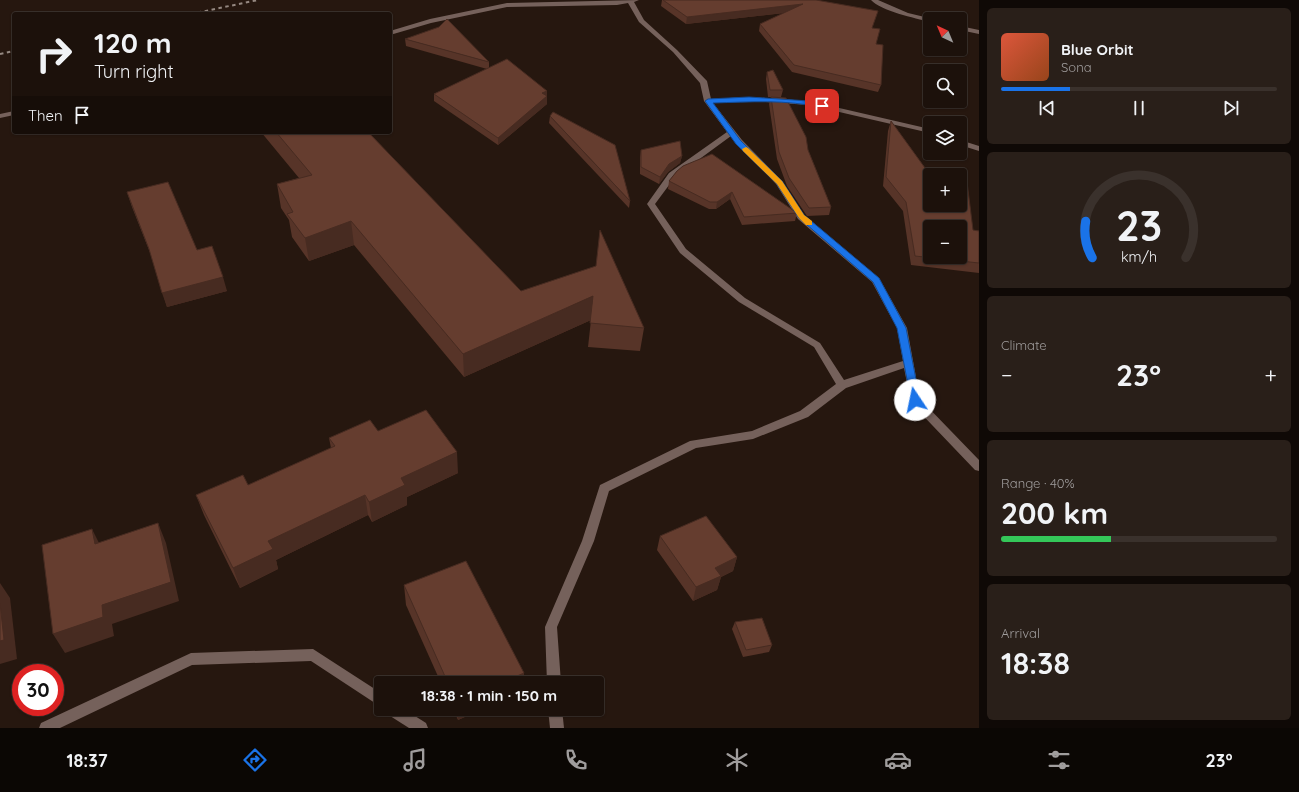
<!DOCTYPE html>
<meta charset="utf-8">
<style>
body{margin:0;font-family:Quicksand,sans-serif;background:#291f19;color:#f1f3f6;height:100vh;display:flex;flex-direction:column;font-size:15px;white-space:nowrap}
*{box-sizing:border-box;margin:0}
p{font-size:13px;color:#a09d9d}
.icon{flex:none;width:22px;height:22px;fill:none;stroke:currentColor;stroke-width:2;stroke-linecap:round;stroke-linejoin:round}
.map{position:relative;flex:1;overflow:hidden}
.side{display:flex;flex-direction:column;gap:8px;padding:8px;background:#0f0906;width:320px}
.side>*{flex:none}
.banner{position:absolute;left:12px;top:12px;width:380px;height:122px;border-radius:4px;box-shadow:0 1px 3px #0004,0 0 0 1px #3a312c;background:#1c110b;color:#f1f3f6;overflow:hidden}
.needle{width:26px;rotate:316deg}
.tools{position:absolute;left:923px;top:12px;display:grid;gap:8px}
.tools a{display:grid;place-items:center;width:44px;height:44px;border-radius:4px;background:#1c110b;box-shadow:0 1px 3px #0004,0 0 0 1px #3a312c;font-size:20px}
.speed{position:absolute;left:12px;top:664px;display:flex;gap:8px;font-size:20px;font-weight:700;text-align:center}
.speed>*{display:grid;place-content:center;width:52px;height:52px;border-radius:50%;background:#1c110b;box-shadow:0 1px 3px #0004,0 0 0 1px #3a312c;line-height:1}
.speed .limit{border:6px solid #d22;background:#fff;color:#111}
.pin{position:absolute;display:grid;place-items:center;width:34px;height:34px;color:#fff;margin:-17px;border-radius:8px;box-shadow:0 2px 6px #0006}
.me{position:absolute;width:44px;margin:-22px;rotate:349deg;stroke-linejoin:round;filter:drop-shadow(0 0 3px #0008)}
.turn{display:flex;align-items:center;gap:14px;height:84px;padding:0 16px;font-size:18px}
.turn .icon{width:52px;height:52px;stroke-width:2.5}
.turn b{display:block;font-size:28px;line-height:34px}
.then{display:flex;align-items:center;height:38px;padding:0 16px;background:#0003;gap:8px;font-size:15px}
.big{font-size:30px;font-weight:700;line-height:1.1}
.side .tile{flex:1;display:flex;flex-direction:column;justify-content:center;gap:6px;min-width:0;padding:0 14px;border-radius:6px;background:#291f19}
.side .dial{align-items:center;gap:0}
.dial svg{height:104px;overflow:visible;fill:none;stroke:#3a312c;stroke-width:7;stroke-linecap:round;text-anchor:middle}
.dial text{fill:#f1f3f6;stroke:none}
.song{display:flex;align-items:center;gap:12px}
.cover{width:48px;height:48px;border-radius:6px;background:linear-gradient(135deg,hsl(10 70% 55%),hsl(20 70% 35%))}
.played{height:4px;border-radius:2px;background:linear-gradient(90deg,#1a73e8 25%,#3a312c 25%)}
.keys{display:flex;justify-content:space-around;direction:ltr}
.heat{display:flex;justify-content:space-between;align-items:center;font-size:22px;direction:ltr}
.charge{height:6px;border-radius:3px;background:linear-gradient(90deg,#34c759 40%,#3a312c 0)}
.trip{position:absolute;left:374px;top:676px;width:230px;height:40px;border-radius:4px;background:#1c110b;box-shadow:0 1px 3px #0004,0 0 0 1px #3a312c;font-weight:700;line-height:40px;text-align:center}
.menu{display:flex;height:64px;justify-content:space-around;align-items:center;background:#0b0704;color:#a09d9d}
.menu .icon{width:28px;height:28px}
.menu .active{color:#1a73e8}
.menu b{font-size:18px;color:#f1f3f6}
main{display:flex;flex:1;min-height:0}
.map>svg:first-child{display:block}
</style>
<main>
<div class="map">
<svg width="979" height="728" viewBox="0 0 979 728">
<rect width="100%" height="100%" fill="#26170f"/>
<g fill="none" stroke-linecap="round" stroke-linejoin="round">
<g fill="#75615b" fill-rule="evenodd">
<path d="M639,0l-5,2 10,18 33,30 30,31 4,18 38,-2 60,4 121,28v4l-121,-28 -60,-4 -36,2 29,37 40,41 22,34 75,63 28,50 13,71 59,61v11l-4,-1 -64,-67 -7,-35 -58,20 -38,29 -55,22 -57,9 -87,43 -15,50 -37,86 4,56h-14l-2,-56 37,-86 18,-56 90,-44 62,-10 48,-20 36,-27 -22,-37 -75,-45 -59,-49 -33,-49 22,-31 58,-41 -23,-31 -4,-18 -27,-31 -34,-30 -11,-19 -11,2 -110,2 -76,16 -41,12v-4l40,-12 77,-16zM731,136l45,48 22,35 74,63 25,46 6,33 -59,19 -24,-37 -75,-45 -59,-49 -31,-45 20,-27z"/>
<path d="M871,0h7l30,13 25,6h-3v3c-15,-4 -49,-11 -59,-22z"/>
<path d="M960,26l19,4v4l-19,-4z"/>
<path d="M14,111v4l-14,3v-4z"/>
<path d="M960,140l19,6v5l-19,-6z"/>
<path d="M313,649l68,44v14l-70,-46 -119,4 -132,63h-21l2,-5 150,-70z"/>
<path d="M385,709h19l22,14 2,5h-19l-22,-14z"/>
<path d="M548,709h14l2,19h-14z"/>
</g>
<g stroke="#958881" stroke-width="2" stroke-dasharray="3.5 3.5" stroke-linecap="butt">
<path d="M191,14l67,-14"/>
<path d="M0,54l14,-3"/>
</g>
</g>
<g fill="#573428">
<path d="M662,0h154l56,28 4,16 5,41 -3,7 -86,-20 -33,-41 1,-7 24,-11 -98,11 -25,-18z"/>
<path d="M405,39l84,23v6l58,23v13l-49,41 -64,-44v-7l53,-25 -81,-23z"/>
<path d="M767,72l16,18 -2,7 27,53 23,57 -2,8 -22,1 -20,-30 -10,-27 -8,-55 2,-7h-3l-2,-18z"/>
<path d="M550,116l80,85 -1,7 -80,-85z"/>
<path d="M891,121l34,47 48,62 6,1v42l-68,-8 -8,-54 -20,-25 5,-55z"/>
<path d="M261,132h107l153,159 123,37 -4,23 -52,-4 3,-27 -127,57 -110,-132 -45,16 -17,-24 -3,-17 -8,-12 -4,-24 22,-6z"/>
<path d="M641,150l41,6 -2,7 -12,9 -9,12 -19,-10v-17z"/>
<path d="M677,171l120,42 -2,8 -53,4 -12,-26 -14,10h-7l-41,-20 1,-8z"/>
<path d="M127,192l70,58 30,41 -60,16 -14,-47 -21,-53z"/>
<path d="M378,431l80,42 -51,24v8l-35,17 -4,-7 -92,45 2,9 -38,19 -36,-73 -8,-20 52,-10 83,-37 -2,-10z"/>
<path d="M660,536l77,21 -4,14 -12,6 -4,13 -24,11 -36,-51z"/>
<path d="M404,585l120,88 -1,10h-82l-35,-78z"/>
<path d="M735,622l37,23 -3,7 -26,5 -11,-28z"/>
<path d="M453,709h30l-25,11z"/>
</g>
<g fill="#472b21">
<path d="M803,4l-2,7 -115,13 1,-7z"/>
<path d="M547,91v13l-49,41v-7l44,-45z"/>
<path d="M682,156l-2,7 -12,9 -9,12 1,-7 9,-13z"/>
<path d="M732,192l-2,7 -14,10 1,-7z"/>
<path d="M351,221l3,24 -45,16 -4,-23z"/>
<path d="M223,277l4,14 -60,16 -5,-14z"/>
<path d="M593,296l-2,24 -127,57 -1,-23z"/>
<path d="M457,452l1,21 -51,24v8l-35,17 -3,-20 32,-24z"/>
<path d="M365,495l3,20 -92,45 2,9 -38,19 -7,-20 35,-27z"/>
<path d="M158,523l8,20 13,58 -67,23 2,12 -49,17 -12,-19z"/>
<path d="M92,529l10,20 -7,-5z"/>
<path d="M737,557l-4,14 -12,6 -4,13 -24,11 3,-14 19,-19z"/>
<path d="M0,583l10,15 7,61 -17,5z"/>
<path d="M524,673l-1,10h-22z"/>
<path d="M457,709h26l-25,11z"/>
</g>
<g fill="#653d2f" stroke="#472b21" fill-rule="evenodd">
<path d="M663,0h153l62,11 -6,17 8,1 -4,15 7,1 -2,40 -87,-20 -34,-41 43,-20 -116,13z"/>
<path d="M447,19l42,43 -84,-23 34,-12z"/>
<path d="M507,59l40,32 -5,2 5,3 -49,42 -64,-44z"/>
<path d="M773,70l10,20h-13l-3,-18z"/>
<path d="M771,97l15,1 20,39 2,13 23,57 -22,1 -20,-30 -10,-26z"/>
<path d="M553,112l62,33 15,56 -80,-85z"/>
<path d="M891,121l34,47 41,6 7,56 6,1v32l-64,-7 -9,-54 -20,-25zM930,175h30v30h-30zM930,227h30v30h-30z"/>
<path d="M276,132h92l153,159 75,-25 4,-36 44,98 -54,-5 3,-27 -130,58 -112,-133 -46,17 -18,-24 6,-2 -16,-28 35,-9z"/>
<path d="M680,141l2,15 -13,8 -9,13 -19,-10v-17z"/>
<path d="M712,154l85,59 -53,4 -12,-25 -15,10h-7l-41,-21 8,-10 6,-5z"/>
<path d="M168,182l29,68 15,-4 11,31 -61,16 -13,-44 -22,-57z"/>
<path d="M426,410l31,42 -56,26 4,7 -36,17 -4,-7 -97,46 5,8 -40,19 -37,-73 47,-20 5,10 87,-39 -6,-8 41,-18 8,11z"/>
<path d="M706,516l31,41 -22,11 6,8 -25,11 -36,-51z"/>
<path d="M158,523l13,59 -69,23 1,12 -50,17 -11,-89 50,-16 3,15z"/>
<path d="M466,561l58,112 -23,10h-53l-44,-98z"/>
<path d="M0,603l4,37 -4,1z"/>
<path d="M762,618l10,27 -26,5 -11,-28z"/>
</g>
<path fill="#1a73e8" stroke="#114b97" d="M749,97l60,4 16,5 -3,2c-35,-9 -73,-6 -109,-5l28,38 41,40 22,34 75,63 27,50 14,72 -1,2h-7l-1,-2 -14,-72 -24,-46 -74,-64 -22,-34 -41,-40 -31,-43 3,-2z"/>
<path fill="#f59e0b" d="M746,147l2,1 34,33 22,34 8,6v4h-6l-7,-7 -22,-34 -34,-33 -1,-2z"/>
</svg>
<div class="tools">
<a><svg class="needle" viewBox="-14 -14 28 28"><path d="M0-13l5 13h-10z" fill="#e53935"/><path d="M0 13l5-13h-10z" fill="#a09d9d"/></svg></a>
<a><svg class="icon" aria-label="search" viewBox="0 0 24 24"><circle cx="10" cy="10" r="6"/><path d="M15 15l6 6"/></svg></a>
<a><svg class="icon" aria-label="layers" viewBox="0 0 24 24"><path d="M12 4l9 5-9 5-9-5zM3 14l9 5 9-5"/></svg></a>
<a>+</a>
<a>−</a>
</div>
<div class="speed"><div class="limit">30</div></div>
<div class="pin" style="left:822px;top:106px;background:#d93025"><svg class="icon" aria-label="arrive" viewBox="0 0 24 24"><path d="M6 21V4h12l-3 4 3 4H6"/></svg></div>
<svg class="me" style="left:915px;top:400px" viewBox="-20 -20 40 40"><circle r="19" fill="#fff"/><path d="M0-13L10 11 0 6-10 11z" fill="#1a73e8"/></svg>
<div class="trip">18:38 · 1 min · 150 m</div>
<div class="banner">
<div class="turn"><svg class="icon" aria-label="right" viewBox="0 0 24 24"><path d="M7 20v-9h11M14 6l5 5-5 5"/></svg><div><b>120 m</b>Turn right</div></div>
<div class="then">Then<svg class="icon" aria-label="arrive" viewBox="0 0 24 24"><path d="M6 21V4h12l-3 4 3 4H6"/></svg></div>
</div>
</div>
<section class="side">
<div class="tile">
<div class="song"><i class="cover"></i><div><b>Blue Orbit</b><p>Sona</p></div></div>
<div class="played"></div>
<div class="keys"><svg class="icon" aria-label="previous" viewBox="0 0 24 24"><path d="M18 5L8 12l10 7zM5 5v14"/></svg><svg class="icon" aria-label="pause" viewBox="0 0 24 24"><path d="M8 5v14M16 5v14"/></svg><svg class="icon" aria-label="next" viewBox="0 0 24 24"><path d="M6 5l10 7-10 7zM19 5v14"/></svg></div>
</div>
<div class="tile dial"><svg viewBox="0 0 100 80">
<path d="M14 69A42 42 0 1 1 86 69"/>
<path d="M14 69A42 42 0 0 1 9 41" stroke="#1a73e8"/>
<text x="50" y="56" font-size="32" font-weight="700">23</text>
<text x="50" y="72" font-size="11">km/h</text>
</svg></div>
<div class="tile"><p>Climate</p>
<div class="heat"><a>−</a><b class="big">23°</b><a>+</a></div>
</div>
<div class="tile"><p>Range · 40%</p><b class="big">200 km</b><div class="charge"></div></div>
<div class="tile"><p>Arrival</p><b class="big">18:38</b></div>
</section>
</main>
<nav class="menu">
<b>18:37</b>
<svg class="icon active" aria-label="directions" viewBox="0 0 24 24"><path d="M12 3l9 9-9 9-9-9zM9 14v-3h6M13 9l2 2-2 2"/></svg>
<svg class="icon" aria-label="music" viewBox="0 0 24 24"><path d="M9 18V5l10-2v13"/><circle cx="6" cy="18" r="3"/><circle cx="16" cy="16" r="3"/></svg>
<svg class="icon" aria-label="phone" viewBox="0 0 24 24"><path d="M5 4h4l2 5-3 2q2 4 5 5l2-3 5 2v4C11 20 4 13 5 4z"/></svg>
<svg class="icon" aria-label="climate" viewBox="0 0 24 24"><path d="M12 3v18M4 7l16 10M4 17L20 7"/></svg>
<svg class="icon" aria-label="car" viewBox="0 0 24 24"><path d="M5 17H2v-5l4-1 3-4h7l3 4 3 1v5h-3M9 17h6M6 11h13"/><circle cx="7" cy="17" r="2"/><circle cx="17" cy="17" r="2"/></svg>
<svg class="icon" aria-label="filters" viewBox="0 0 24 24"><path d="M4 7h16M4 17h16"/><circle cx="9" cy="7" r="2"/><circle cx="15" cy="17" r="2"/></svg>
<b>23°</b>
</nav>
